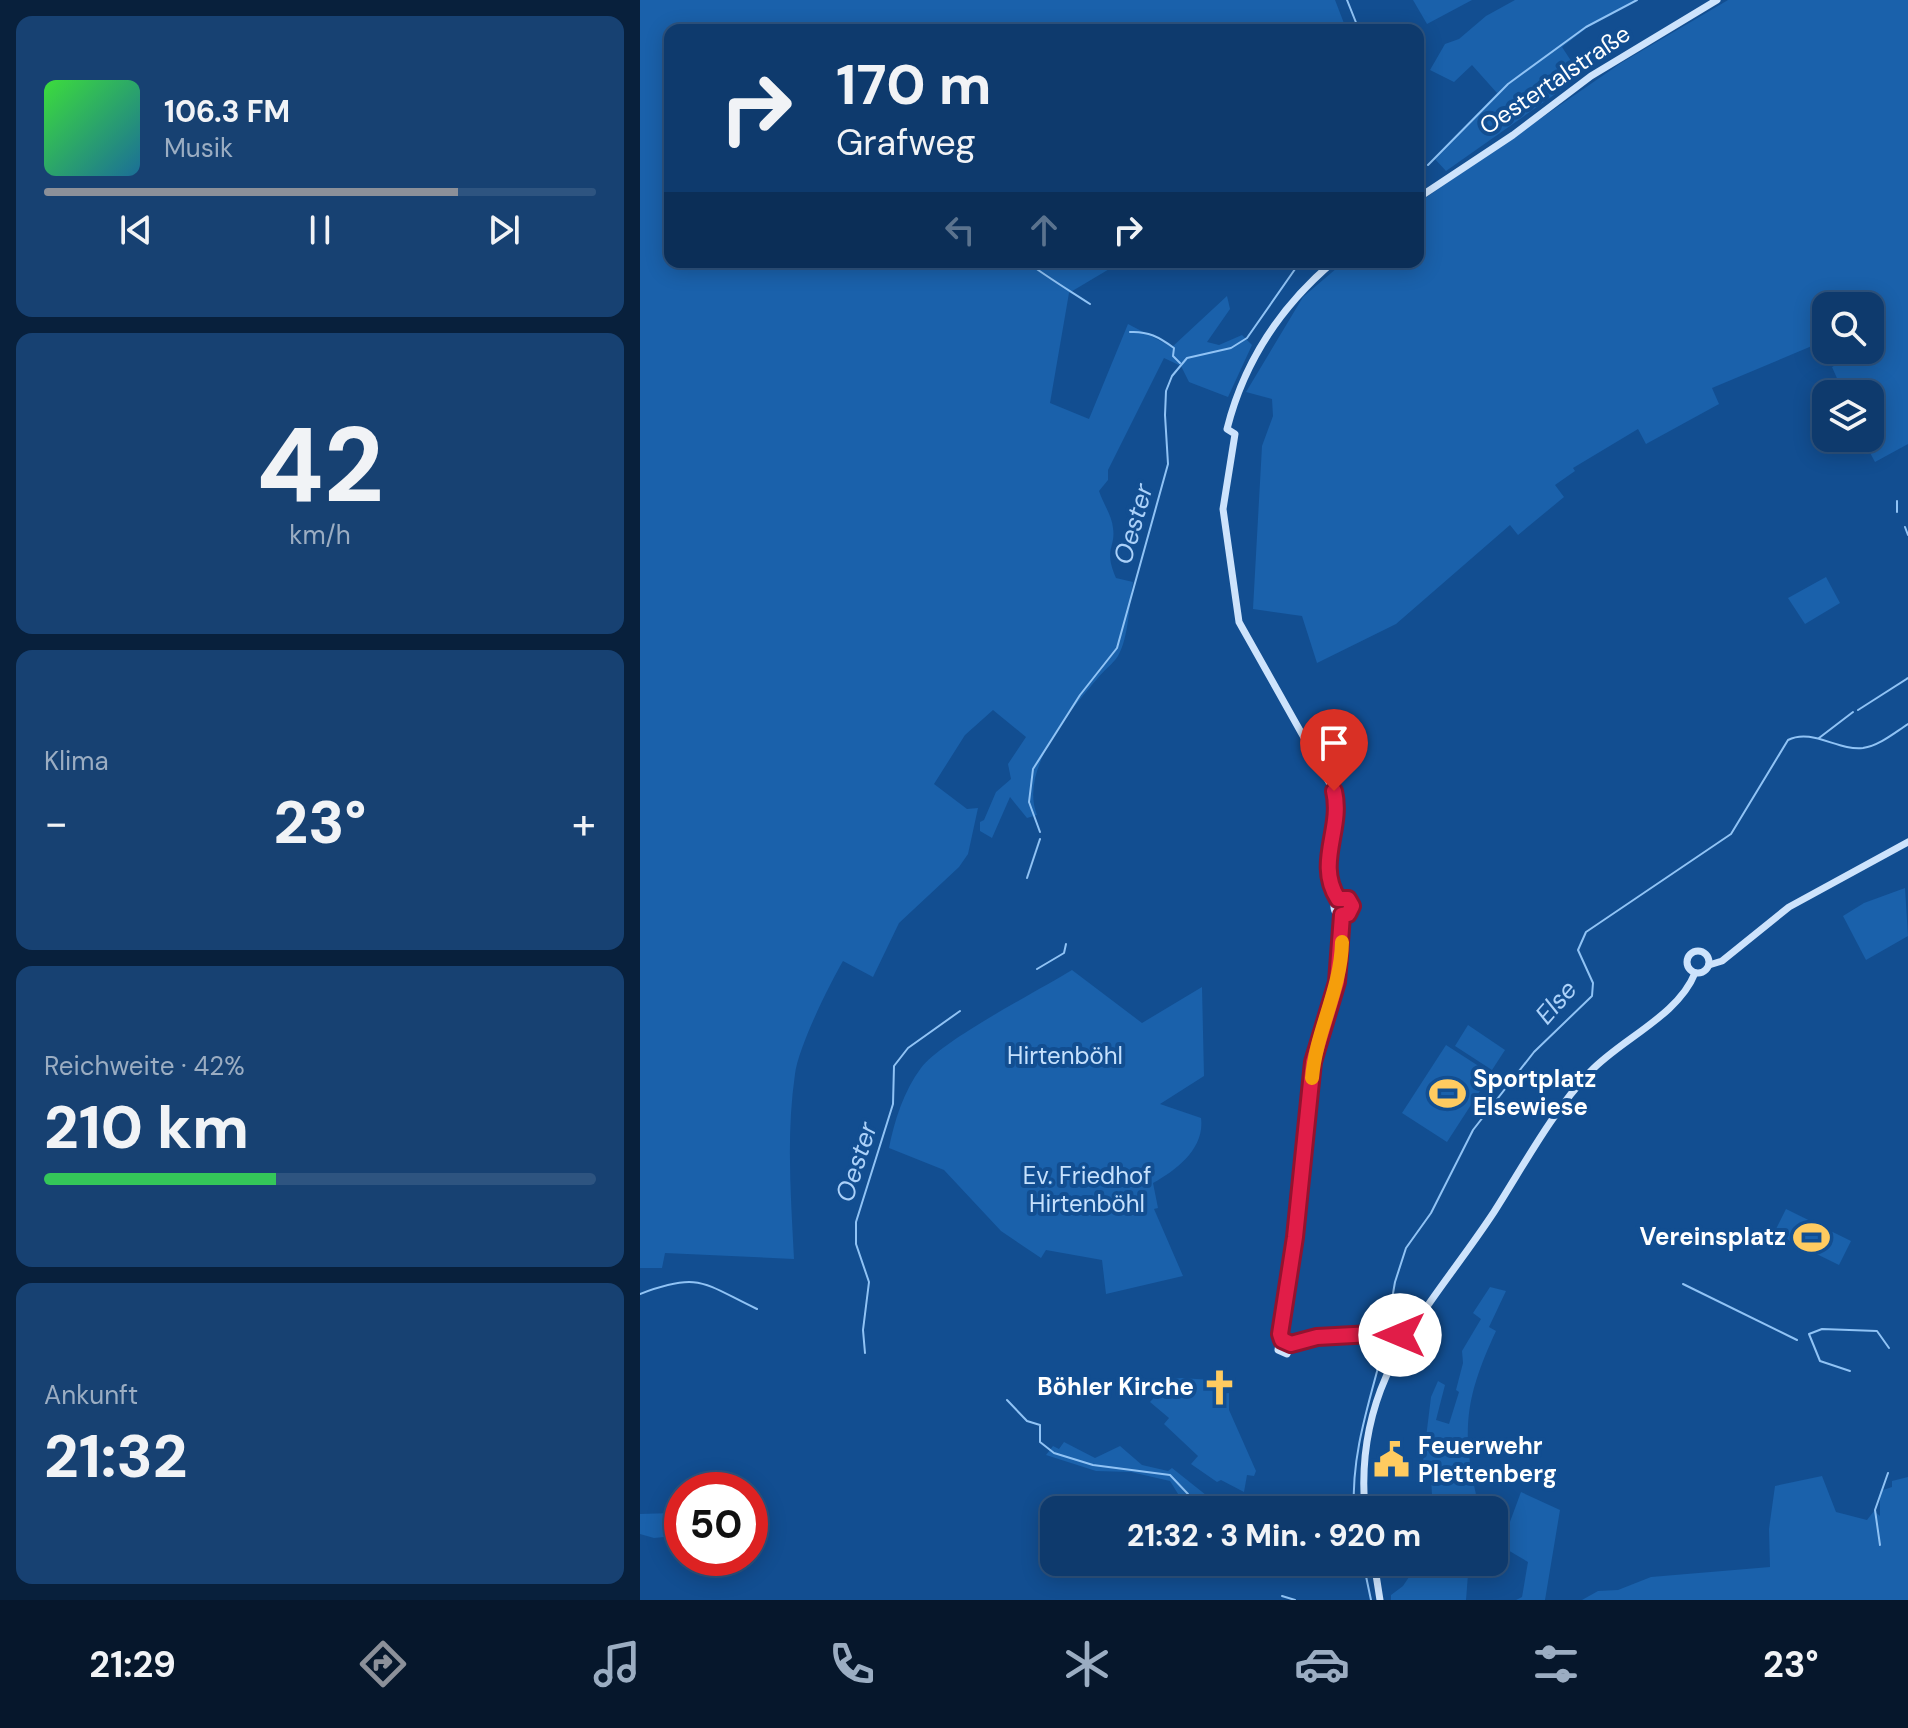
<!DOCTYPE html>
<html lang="de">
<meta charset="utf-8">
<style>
body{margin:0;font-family:"DM Sans",sans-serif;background:#174172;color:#f1f3f6;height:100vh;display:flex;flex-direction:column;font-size:30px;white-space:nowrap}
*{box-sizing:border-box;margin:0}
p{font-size:26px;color:#9badc2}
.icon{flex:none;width:44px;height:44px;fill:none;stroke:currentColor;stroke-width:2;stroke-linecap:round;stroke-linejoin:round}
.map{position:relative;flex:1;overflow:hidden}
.details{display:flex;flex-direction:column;gap:16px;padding:16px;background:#08203c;width:640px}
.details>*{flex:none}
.hud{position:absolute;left:24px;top:24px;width:760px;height:244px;border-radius:16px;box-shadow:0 4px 20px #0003,0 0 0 2px #2e5480;background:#0e3a6d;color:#f1f3f6;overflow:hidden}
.tools{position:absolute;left:1172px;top:292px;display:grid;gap:16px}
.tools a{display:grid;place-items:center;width:72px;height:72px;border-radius:16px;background:#0e3a6d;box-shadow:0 4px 20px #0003,0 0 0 2px #2e5480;font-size:40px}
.speed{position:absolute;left:24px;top:1472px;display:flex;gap:16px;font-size:40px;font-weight:700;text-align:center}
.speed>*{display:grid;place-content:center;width:104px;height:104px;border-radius:50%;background:#0e3a6d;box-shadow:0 4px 20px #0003,0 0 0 2px #2e5480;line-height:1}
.speed .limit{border:12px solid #d22;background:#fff;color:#111}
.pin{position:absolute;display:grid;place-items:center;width:68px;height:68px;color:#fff;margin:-82px -34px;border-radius:50% 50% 50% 0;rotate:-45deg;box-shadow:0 0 8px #0007}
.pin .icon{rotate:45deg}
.me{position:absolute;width:88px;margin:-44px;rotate:270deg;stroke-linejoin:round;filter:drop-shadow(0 0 6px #0008)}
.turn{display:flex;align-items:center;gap:28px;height:168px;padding:0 40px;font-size:36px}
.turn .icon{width:104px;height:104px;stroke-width:2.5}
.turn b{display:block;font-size:56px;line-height:68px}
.lanes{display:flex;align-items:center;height:76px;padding:0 40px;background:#0003;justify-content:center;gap:40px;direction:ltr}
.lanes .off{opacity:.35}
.big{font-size:60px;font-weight:800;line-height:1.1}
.details .widget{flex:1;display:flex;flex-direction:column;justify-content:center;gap:12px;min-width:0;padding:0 28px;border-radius:16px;background:#174172}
.details .dial{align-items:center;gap:0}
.dial b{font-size:104px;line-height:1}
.song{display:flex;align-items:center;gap:24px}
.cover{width:96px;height:96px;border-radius:12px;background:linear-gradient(135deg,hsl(120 70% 55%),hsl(200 70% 35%))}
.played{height:8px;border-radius:4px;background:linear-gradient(90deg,#8c9099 75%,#2e5480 75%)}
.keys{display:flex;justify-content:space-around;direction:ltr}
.heat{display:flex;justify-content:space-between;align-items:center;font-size:44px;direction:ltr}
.charge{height:12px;border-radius:6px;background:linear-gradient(90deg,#34c759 42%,#2e5480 0)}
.trip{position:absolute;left:400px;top:1496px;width:468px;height:80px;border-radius:16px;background:#0e3a6d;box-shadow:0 4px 20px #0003,0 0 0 2px #2e5480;font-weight:800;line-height:80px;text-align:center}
.menu{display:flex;height:128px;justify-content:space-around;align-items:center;background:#06172c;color:#9badc2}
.menu .icon{width:56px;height:56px}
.menu .active{color:#8c9099}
.menu b{font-size:36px;color:#f1f3f6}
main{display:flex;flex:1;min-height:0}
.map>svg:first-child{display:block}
</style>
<main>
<section class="details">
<div class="widget">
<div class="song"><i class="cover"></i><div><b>106.3 FM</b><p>Musik</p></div></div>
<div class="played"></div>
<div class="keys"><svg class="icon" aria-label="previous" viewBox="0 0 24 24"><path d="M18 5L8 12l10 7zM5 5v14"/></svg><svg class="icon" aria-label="pause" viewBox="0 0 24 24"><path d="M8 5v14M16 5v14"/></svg><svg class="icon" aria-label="next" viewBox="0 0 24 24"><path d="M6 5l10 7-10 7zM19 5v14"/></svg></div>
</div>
<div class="widget dial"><b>42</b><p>km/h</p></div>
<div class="widget"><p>Klima</p>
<div class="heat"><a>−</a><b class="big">23°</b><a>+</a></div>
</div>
<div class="widget"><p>Reichweite · 42%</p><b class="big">210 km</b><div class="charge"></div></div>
<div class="widget"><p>Ankunft</p><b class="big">21:32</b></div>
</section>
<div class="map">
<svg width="1268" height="1600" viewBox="0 0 1268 1600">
<rect width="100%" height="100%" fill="#124e91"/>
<g fill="#1a61ab">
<path d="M0,0h695l10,26 -1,4h-674v232h451l-52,31 -19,110 39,16 39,-95 44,23 55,-51 3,13 -23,33 12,3 23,-10 10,10 -24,52 -39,-15 -8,-16 -17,-8 -56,112v10l-9,11c4,12 13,25 14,37 3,20 -10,20 3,50l17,4c-4,22 -4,55 -15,74 -5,8 -15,15 -21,23 -28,33 -78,91 -60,136l-10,3 -17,-21 -18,41 -12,-7v-9l4,-2 12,-28 15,-13 -3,-15 18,-27 -33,-27 -28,25 -31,49 33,25 11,-1 -10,46 -9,13 -60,56 -26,54 -30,-16c-14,24 -45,87 -48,113 -9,62 -4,124 -1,185l-129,-6 -3,15h-22z"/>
<path d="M773,0h59l-45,24z"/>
<path d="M875,0h122l-45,24 -30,23 19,29 -135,95 -12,-13 63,-65 -25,-28 -18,17 -24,-12 15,-26 14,-5 27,-23z"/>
<path d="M1088,0h180v444l-33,18 -13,-24h8v-44h-26l-12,-27 21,-11 -3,-6h20v-44h-44v44h9l-9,5 -7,-12 -107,45 7,16 -73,40 -8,-15 -65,39 2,3 -20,14 9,12 -46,38 -8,-10 -114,99 -79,39 -15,-47 -49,-7 9,-163 11,-30 -1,-17 -26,-7 57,-95 41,-35h74v-59l203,-140z"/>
<path d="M1186,577l14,26 -35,21 -17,-26z"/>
<path d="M1265,888l3,48 -42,24 -23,-44 21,-13z"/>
<path d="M432,970l70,53 60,-36 2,89 -44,28 41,14c4,30 -24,52 -48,65l5,25 -4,1 29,67 -77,18 -4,-34 -56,-10 -5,8 -40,-27 -57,-61 -55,-22c5,-26 15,-58 32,-80 21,-28 117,-77 151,-98z"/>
<path d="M828,1025l37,25 -13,20 -37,-24z"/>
<path d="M806,1045l45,29 -44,68 -45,-29z"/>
<path d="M1146,1209l65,32 -12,24 -65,-32z"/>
<path d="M850,1287l16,4 -17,36 7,4c-33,71 -35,104 -16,179h-47l-3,-46 -7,-2 8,-65 7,-16 7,4 -9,35 13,4 10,-32 -3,-2 7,-27 -1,-12 19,-32 -8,-6z"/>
<path d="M541,1378l31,2 3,14 14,-1v17l27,61 -2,5 -7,-1 -3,17 -23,-12 -4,2 -26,-18 7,-8 -34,-32 5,-6 -19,-16 21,-23z"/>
<path d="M424,1442l31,16 25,-12 22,19 26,6 4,-3 39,31 -7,11h-16l-18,-29 -39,-9 -35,-1 -50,-16 7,-9 6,3z"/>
<path d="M1182,1476l14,36 31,8 7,-9 6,5v-25l12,-4v-6l16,-4v123h-326l16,-9 20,-1 33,-13 119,-10 -1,-38 6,-43z"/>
<path d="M881,1492l39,18 -15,90h-29l6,-3 6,-35 -27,-16z"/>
<path d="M33,1513l2,23 -21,2 -14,-4v-20z"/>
<path d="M779,1562h50l-3,38h-75v-5l12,-9z"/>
</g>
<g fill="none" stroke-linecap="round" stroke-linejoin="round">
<g stroke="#90c3f5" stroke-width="2">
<path d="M707,0l12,30"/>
<path d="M788,165l80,-81 78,-57 51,-27"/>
<path d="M778,171l4,-2"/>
<path d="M387,262c20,15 40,27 63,42"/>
<path d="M490,332c18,-1 29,5 44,16l-1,8 7,7"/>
<path d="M1257,501v11"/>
<path d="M1265,527l3,8"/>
<path d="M1218,710l50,-32"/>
<path d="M1179,738l34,-26"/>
<path d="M400,832l-11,-30 4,-33 47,-74 37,-47 51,-184 -3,-49 1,-24 6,-15 15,-18 44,-10 16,-10 53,-76"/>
<path d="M387,878l13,-39"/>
<path d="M397,969l27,-16 2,-9"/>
<path d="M1043,1284l114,56"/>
<path d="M0,1294c60,-23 64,-10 117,15"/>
<path d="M748,1322l7,-40 11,-34 25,-35 42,-83 61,-78 58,-56 1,-13 -15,-33 8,-18 145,-98 57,-94c24,-12 50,11 75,8 17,-3 31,-15 45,-24"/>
<path d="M225,1353l-2,-23 6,-48 -13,-38v-22l37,-118 1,-38 14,-18 52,-37"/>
<path d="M1210,1371l-30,-10 -11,-27 13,-5 55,2 12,17"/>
<path d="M367,1400l20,21 13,4v17l14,11 39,12 77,10 18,19 6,16"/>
<path d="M714,1510c-3,-59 17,-112 31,-169"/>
<path d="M1240,1545l-5,-35 13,-37"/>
<path d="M582,1562l9,7"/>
<path d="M723,1562l8,38"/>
<path d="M642,1596l13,4"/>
</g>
<g stroke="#cde3fc" stroke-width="7">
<path d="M778,198l95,-63 78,-59 126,-76"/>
<path d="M693,262c-53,45 -89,99 -106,167l8,5 -12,75 16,113 95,169c10,38 -19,72 4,108"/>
<circle cx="703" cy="907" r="9"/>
<circle cx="1058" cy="962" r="11"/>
<path d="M1069,965l13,-4 67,-54 119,-65"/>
<path d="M734,1333l44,-18"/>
<path d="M651,1344l-4,10 -9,-4 17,-113 18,-175 26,-90 3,-57"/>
<path d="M651,1344c32,-12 79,-16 110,-2"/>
<path d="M725,1510c-12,-133 63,-198 129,-298 30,-47 58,-100 96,-140 31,-33 88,-56 105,-99"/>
<path d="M734,1562l6,38"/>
</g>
</g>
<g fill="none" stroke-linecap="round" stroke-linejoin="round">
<defs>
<path id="route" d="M694,791c9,38 -19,72 4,108h10l4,7 -4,8 -6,1 -5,67 -24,80 -18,175 -15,97 2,6 9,4 26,-7 55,-3 14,-6 14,7"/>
</defs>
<use href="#route" stroke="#92132f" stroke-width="20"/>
<use href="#route" stroke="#e11d48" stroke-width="14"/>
<path stroke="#f59e0b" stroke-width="14" d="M672,1078c4,-47 29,-88 30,-136"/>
</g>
<defs>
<symbol id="stadium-bare" viewBox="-9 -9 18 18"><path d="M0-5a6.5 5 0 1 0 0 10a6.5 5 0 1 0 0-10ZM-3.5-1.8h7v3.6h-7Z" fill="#ffcb60" stroke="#124e91" stroke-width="2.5" paint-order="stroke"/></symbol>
<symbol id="church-bare" viewBox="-9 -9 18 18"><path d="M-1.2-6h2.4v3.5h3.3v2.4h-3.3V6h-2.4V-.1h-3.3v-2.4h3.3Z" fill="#ffcb60" stroke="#124e91" stroke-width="2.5" paint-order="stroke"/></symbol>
<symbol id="civic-bare" viewBox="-9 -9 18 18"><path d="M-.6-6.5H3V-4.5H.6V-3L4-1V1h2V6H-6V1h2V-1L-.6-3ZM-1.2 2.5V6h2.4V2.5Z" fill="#ffcb60" stroke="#124e91" stroke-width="2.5" paint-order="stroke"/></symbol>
</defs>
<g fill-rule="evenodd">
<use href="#stadium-bare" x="782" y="1068" width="51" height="51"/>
<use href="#stadium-bare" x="1146" y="1212" width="51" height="51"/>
<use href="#church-bare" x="554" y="1362" width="51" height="51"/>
<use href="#civic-bare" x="726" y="1434" width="51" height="51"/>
</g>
<g text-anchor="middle" stroke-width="8" stroke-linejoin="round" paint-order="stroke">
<g font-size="24" fill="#fff" stroke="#124e91">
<text transform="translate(915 80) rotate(-34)" y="8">Oestertalstraße</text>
</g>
<g font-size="24" fill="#c6e1fd" stroke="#124e91">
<text x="425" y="1064">Hirtenböhl</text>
<text x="447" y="1184">Ev. Friedhof<tspan x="447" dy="28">Hirtenböhl</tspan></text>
</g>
<g font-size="24" font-weight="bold" fill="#fff" stroke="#124e91" text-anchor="start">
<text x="833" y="1087">Sportplatz<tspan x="833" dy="28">Elsewiese</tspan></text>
<text x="1146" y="1245" text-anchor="end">Vereinsplatz</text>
<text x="554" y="1395" text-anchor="end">Böhler Kirche</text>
<text x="778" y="1454">Feuerwehr<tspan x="778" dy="28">Plettenberg</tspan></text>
</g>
<g font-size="26" font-style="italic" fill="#abd1f9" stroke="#124e91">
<text transform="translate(493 524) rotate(-74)" y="9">Oester</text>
<text transform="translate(916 1002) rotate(-49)" y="9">Else</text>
<text transform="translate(216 1162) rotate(-72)" y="9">Oester</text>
</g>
</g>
</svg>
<div class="tools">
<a><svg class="icon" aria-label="search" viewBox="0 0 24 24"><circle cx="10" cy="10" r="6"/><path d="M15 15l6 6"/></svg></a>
<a><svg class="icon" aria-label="layers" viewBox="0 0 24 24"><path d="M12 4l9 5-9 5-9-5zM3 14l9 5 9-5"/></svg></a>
</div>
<div class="speed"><div class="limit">50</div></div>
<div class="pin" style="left:694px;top:791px;background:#d93025"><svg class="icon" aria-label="arrive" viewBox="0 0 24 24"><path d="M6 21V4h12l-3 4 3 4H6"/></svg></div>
<svg class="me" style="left:760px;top:1335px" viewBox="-20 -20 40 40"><circle r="19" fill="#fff"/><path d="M0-13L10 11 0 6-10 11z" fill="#e11d48"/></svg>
<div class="trip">21:32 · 3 Min. · 920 m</div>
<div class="hud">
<div class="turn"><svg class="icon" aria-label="right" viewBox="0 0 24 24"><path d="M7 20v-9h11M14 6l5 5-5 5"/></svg><div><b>170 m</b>Grafweg</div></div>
<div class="lanes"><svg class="icon off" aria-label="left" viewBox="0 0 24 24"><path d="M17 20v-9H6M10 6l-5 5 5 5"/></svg><svg class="icon off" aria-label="ahead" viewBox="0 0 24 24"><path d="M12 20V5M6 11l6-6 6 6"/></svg><svg class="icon" aria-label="right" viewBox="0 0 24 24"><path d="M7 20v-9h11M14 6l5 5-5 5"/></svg></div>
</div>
</div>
</main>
<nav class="menu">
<b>21:29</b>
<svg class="icon active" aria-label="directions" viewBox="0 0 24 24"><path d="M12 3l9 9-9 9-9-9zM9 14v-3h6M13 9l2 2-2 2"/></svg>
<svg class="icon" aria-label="music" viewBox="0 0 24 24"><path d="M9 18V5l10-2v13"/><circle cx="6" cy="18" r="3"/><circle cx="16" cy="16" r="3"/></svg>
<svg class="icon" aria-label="phone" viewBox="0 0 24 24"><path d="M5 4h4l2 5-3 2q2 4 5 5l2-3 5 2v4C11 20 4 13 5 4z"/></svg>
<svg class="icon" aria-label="climate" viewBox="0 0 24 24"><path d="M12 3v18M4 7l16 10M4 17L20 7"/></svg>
<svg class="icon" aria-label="car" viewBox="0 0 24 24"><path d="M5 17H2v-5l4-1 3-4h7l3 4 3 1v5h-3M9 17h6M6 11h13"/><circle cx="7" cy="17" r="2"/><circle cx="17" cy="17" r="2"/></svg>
<svg class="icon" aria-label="filters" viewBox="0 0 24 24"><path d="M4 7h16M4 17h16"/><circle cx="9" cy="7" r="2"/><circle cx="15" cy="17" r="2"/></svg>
<b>23°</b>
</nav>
